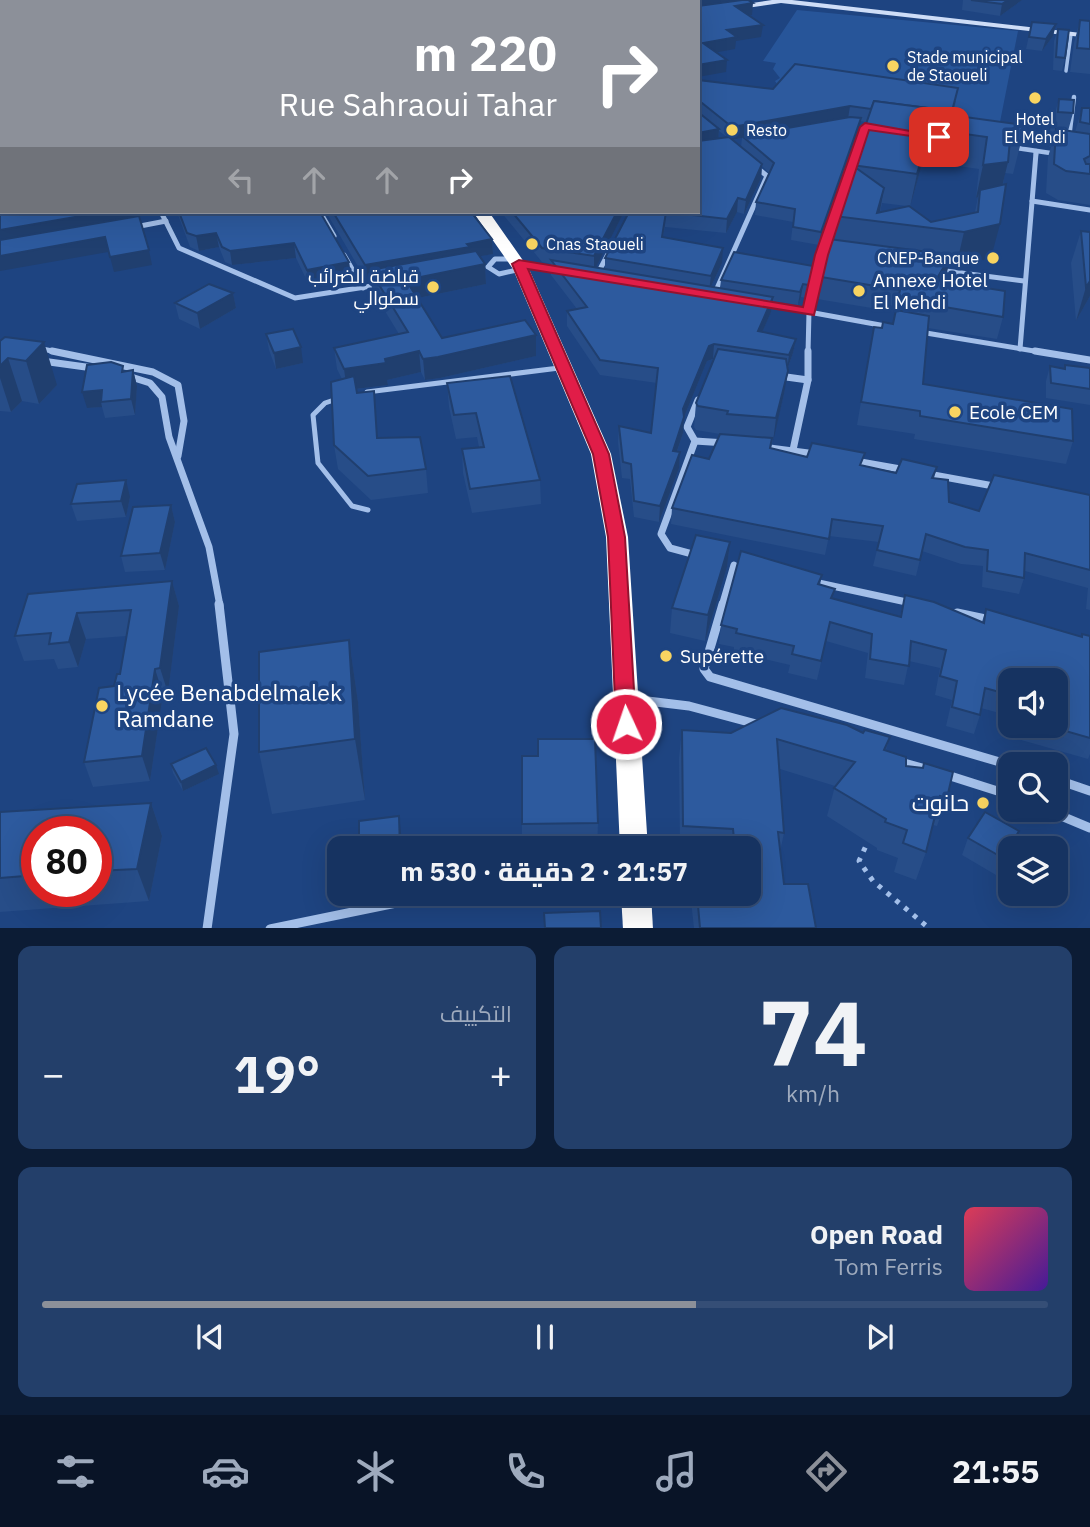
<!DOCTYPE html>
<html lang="ar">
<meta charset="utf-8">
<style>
body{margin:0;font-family:"IBM Plex Sans",Cairo,sans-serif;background:#233f6a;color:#f1f3f6;direction:rtl;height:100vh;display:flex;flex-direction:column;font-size:26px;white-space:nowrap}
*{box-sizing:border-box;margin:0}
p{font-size:23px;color:#9eaabd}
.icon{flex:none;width:38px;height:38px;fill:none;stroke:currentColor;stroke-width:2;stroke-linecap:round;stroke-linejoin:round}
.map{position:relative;height:928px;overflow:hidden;direction:ltr}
.drawer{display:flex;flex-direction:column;gap:18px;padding:18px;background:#0c1c35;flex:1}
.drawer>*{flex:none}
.guide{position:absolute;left:0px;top:0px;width:700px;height:214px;box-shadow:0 7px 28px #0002,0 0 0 2px #354e76;direction:rtl;background:#8c9099;color:#fff;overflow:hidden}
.fabs{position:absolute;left:998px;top:668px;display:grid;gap:14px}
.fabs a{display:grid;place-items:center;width:70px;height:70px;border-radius:14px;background:#163361;box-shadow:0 7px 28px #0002,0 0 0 2px #354e76;font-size:35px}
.speed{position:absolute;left:21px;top:816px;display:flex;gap:14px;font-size:35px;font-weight:700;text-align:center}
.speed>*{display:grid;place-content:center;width:91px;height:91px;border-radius:50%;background:#163361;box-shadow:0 7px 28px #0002,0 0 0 2px #354e76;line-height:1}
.speed .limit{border:10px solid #d22;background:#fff;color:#111}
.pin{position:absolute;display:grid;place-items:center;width:60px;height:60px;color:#fff;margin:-30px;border-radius:14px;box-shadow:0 4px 10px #0006}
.me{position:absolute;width:77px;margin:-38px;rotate:357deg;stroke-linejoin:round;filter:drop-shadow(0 0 5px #0008)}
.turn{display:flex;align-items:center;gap:24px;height:147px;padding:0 28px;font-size:32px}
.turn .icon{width:91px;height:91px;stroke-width:2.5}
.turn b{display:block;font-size:49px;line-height:60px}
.lanes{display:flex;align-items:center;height:66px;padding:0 28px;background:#0003;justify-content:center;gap:35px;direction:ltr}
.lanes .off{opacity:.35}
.big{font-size:52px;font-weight:800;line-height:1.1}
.drawer .tile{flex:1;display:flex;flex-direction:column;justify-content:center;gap:10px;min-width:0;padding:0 24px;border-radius:14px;background:#233f6a}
.drawer .dial{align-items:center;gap:0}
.dial b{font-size:91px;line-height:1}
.song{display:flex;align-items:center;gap:21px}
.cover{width:84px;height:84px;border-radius:10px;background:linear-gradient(135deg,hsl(350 70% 55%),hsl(260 70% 35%))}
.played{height:7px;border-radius:4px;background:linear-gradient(90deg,#8c9099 65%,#354e76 65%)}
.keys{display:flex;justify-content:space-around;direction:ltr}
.heat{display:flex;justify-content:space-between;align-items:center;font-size:38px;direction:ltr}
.drawer .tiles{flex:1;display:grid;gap:18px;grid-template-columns:1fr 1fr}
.tile:last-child{grid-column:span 2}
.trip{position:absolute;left:327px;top:836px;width:434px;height:70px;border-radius:14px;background:#163361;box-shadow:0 7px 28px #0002,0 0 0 2px #354e76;font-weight:800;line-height:70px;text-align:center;direction:rtl}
.menu{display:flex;height:112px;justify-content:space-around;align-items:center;background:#091427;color:#9eaabd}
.menu .icon{width:49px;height:49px}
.menu .selected{color:#8c9099}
.menu b{font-size:32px;color:#f1f3f6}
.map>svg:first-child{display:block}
</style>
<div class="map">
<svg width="1090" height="929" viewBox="0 0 1090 929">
<rect width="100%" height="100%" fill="#1e4481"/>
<path fill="#275599" d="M797,10l221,21 -19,96 -218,-37 -6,-9 5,-3 -7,-9 3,-6 -13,-2z"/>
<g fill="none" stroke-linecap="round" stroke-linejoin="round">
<path stroke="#a3bfe9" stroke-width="5" stroke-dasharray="4.5 7" stroke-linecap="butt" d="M870,837l-11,24 14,20 57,48"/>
<path stroke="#a3bfe9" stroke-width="3.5" d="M1066,71l5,-37"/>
<g stroke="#a3bfe9" stroke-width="5">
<path d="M367,392l192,-24"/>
<path d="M337,399l-12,4 -12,12 5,48 34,43 16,4"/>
</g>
<g stroke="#a3bfe9" stroke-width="4.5">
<path d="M1069,138l5,-41"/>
<path d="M1010,147l47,7"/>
<path d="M1036,155v-4"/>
</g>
<g stroke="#a3bfe9" stroke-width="5">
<path d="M1053,153l4,1"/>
<path d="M1032,201l58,9"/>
<path d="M161,212l18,36 116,50 83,-13"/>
<path d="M320,212l14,24"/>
<path d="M135,227l31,-6"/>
<path d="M344,255l19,33"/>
<path d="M833,256l-12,-1 14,-41"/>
<path d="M513,259h-18l-7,8 11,7 22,-5"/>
<path d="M520,264l40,6"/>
<path d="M938,270l86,11"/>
<path d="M597,275l12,-23"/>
<path d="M714,295l53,-119 -12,-10"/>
<path d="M765,304l126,23"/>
<path d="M920,332l126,21"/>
<path d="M38,348l23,5"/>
<path d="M1020,349l16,-196"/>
<path d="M808,353l1,-41 12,-57"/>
</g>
<g stroke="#a3bfe9" stroke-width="7">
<path d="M52,351l101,21 25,13 6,36 -6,35"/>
<path d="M1035,351l55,9"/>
<path d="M42,361l51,7"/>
<path d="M128,376l22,7 12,14 7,40 40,110 11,59"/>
<path d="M779,376l29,4"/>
<path d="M695,441l-8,-14 11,-27"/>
<path d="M762,447l54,7"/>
<path d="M793,450l15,-70v-29"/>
<path d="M855,461l51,9"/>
<path d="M928,474l71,13"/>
<path d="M696,555l-26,-7 -9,-14 34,-93 31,2"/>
<path d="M814,582l97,21"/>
<path d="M722,606l12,-41"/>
</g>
<g stroke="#a3bfe9" stroke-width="9">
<path d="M723,604l-19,65 6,8 300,88"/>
<path d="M957,613l33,7"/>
<path d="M631,699l58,7 71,19"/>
<path d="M897,761l32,9"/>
<path d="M944,774l66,21"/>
<path d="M1055,779l35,12"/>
<path d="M1047,810l43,18"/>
<path d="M207,929l27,-195 -15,-130"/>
<path d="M270,929l170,-35"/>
</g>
<path fill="#ceddf7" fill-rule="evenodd" d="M772,0h20l298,34v4l-309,-35 -83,12v-4z"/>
<g fill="#fff" fill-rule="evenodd">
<path d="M473,212h16l40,57 82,185 17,83 20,312h-28l-14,-312 -15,-83 -78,-185z"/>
<path d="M621,894h30l2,35h-30z"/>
</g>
</g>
<g fill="#274d88" fill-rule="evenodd">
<path d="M963,0h59l-22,16 -38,-6z"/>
<path d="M1080,20l10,1v53l-20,-2 4,-29z"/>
<path d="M1032,22l24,2 -3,12 -11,15 -16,-2z"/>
<path d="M1058,29l7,29 -3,13 -9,-1 1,-29z"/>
<path d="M698,80l75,9 183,12 -4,15 69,26 -8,32 -8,-1 -2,12 -12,73 -35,9 -8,-1 -2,10 -3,5 60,36 -6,22 -69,-11 -5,56 150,57 -7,23 -152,-25 1,-5 -58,-9 17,-98 8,1 11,-4 3,-12 -79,-13 4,-22 9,-38 4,-23 32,-94 -6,-1 -1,9 -40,115 -28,-5 2,-18 -38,-7 1,-13 13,-29 -7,-7 -1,12 -17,36 -7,-2 -11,21 -61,-6 -2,10 59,26 -11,24 9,1 1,-8 90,-2 -4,20 -6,-1 -3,8 -26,-4 -1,11 -9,20 34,7 -3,14 -5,15 -4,26 -13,54 36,9 55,8 34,8 41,-6 -3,11 15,24 30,9 111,-16v115l-4,-1 2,-21 -63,-17 -1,7 -5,16 -37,-7 1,-21 -22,-2 -39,-13 -6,25 -43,-10 6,-24 -50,-6 -4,19 -154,-31 1,-16 37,-49 11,-25 -24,-4 -2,-3 2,-24 18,-44 -7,2 -23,56 -1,16 -6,19h3l-1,16 -20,54 -25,-5 -4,-38 -8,-1 -4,-36 1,-16 32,7 6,-50 -57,-8 -33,-49v-15l10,-2 -26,-34v-11l-9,-2 -41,-50h123l-29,56 10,1v-11l24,-46h69zM719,131l8,6 -9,1zM742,138l-1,9 -8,-7zM923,161l56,8 -3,29 2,-1 -3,15 -44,10 -21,-15zM882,203l25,3 -27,7z"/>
<path d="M1059,99l14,14 -5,18 7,1 7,-24h8v97l-32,-5 -12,-7 2,-36 3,-10h-2v-13z"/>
<path d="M177,212h143l29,50 2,15 -42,8 -13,-27 -64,7 -7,-3 -6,-15 -20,4 -9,-4z"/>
<path d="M326,212h145l21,27 1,15 -13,2 5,8 1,20 -68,14 24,40 94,-3v21l-96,22 -15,2 -4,-8 -34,8 1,5 -31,4v4l21,45 48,31 2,24 -57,7 -33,-31 -4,-24 8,-66 -5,-10 -3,-21 65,-14 -27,-44 -1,-11 -5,1z"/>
<path d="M1081,231l9,1v64l-14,25 -5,-58z"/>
<path d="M233,293l3,15 -36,21 -21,-10 -4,-16z"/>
<path d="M266,334l37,29 -27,6 -7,-19z"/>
<path d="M5,337l52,48 -18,19 -17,-3 -11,11 -11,-1v-70z"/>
<path d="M1065,365l25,3v37l-44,-7v-17l4,-15 14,2z"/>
<path d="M133,370l4,16 -2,29 -30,3 -3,-11 -15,1 37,-37z"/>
<path d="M447,383l93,97 1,24 -69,9 -9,-40 -1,-24 17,-2 -2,-10 -21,2 -7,-32z"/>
<path d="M130,497l-4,20 -49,4 -6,-17z"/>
<path d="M171,505l4,17 -10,48 -40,2 -4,-16z"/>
<path d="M730,542l-3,25 -22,74 -35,-8 2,-25z"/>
<path d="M822,575l-2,10 13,13 67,18 5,-21 77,27 4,-13 95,28 1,-3 8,2v118l-2,5 -77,-22 1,-11h43l-45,-45v35l-29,-8 -1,7 -6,19 -28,-8 6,-26 -17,-5 5,-27 -31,-7 -5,24 -39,-7 3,-25 -42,-12 -9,39 -29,-7 2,-8 -56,-13v-5l-15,-3 2,-19z"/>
<path d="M172,581l7,25 -11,87 -5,1 -13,87 -57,6 -9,-25 36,-88 7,-38 -41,3 -8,28 -20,2 -4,-10 -30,2 -9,-25 13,-42z"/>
<path d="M349,640l9,62 7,98 -93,14 -13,-62z"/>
<path d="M682,730l49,3h132l27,4 -4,13 61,48 -10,28 -4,-1 -7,27 -10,28 -22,-8 4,-14 -21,-8v-2l-50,-32 8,-30 -55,-17 4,64 -4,19 4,32 32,44h-122l-3,-27 1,-7h57v-45h-69l-1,-91z"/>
<path d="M171,764l48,10 -36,17 -10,-18z"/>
<path d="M151,803l11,33 -13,65 -149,11v-100zM37,831h59v60h-59z"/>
<path d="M598,823l-1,25 -75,1v-25z"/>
<path d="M1019,831l-7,17 -16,27 -34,-20 6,-17z"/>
</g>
<g fill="#203f6f">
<path d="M697,0h57l-56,9z"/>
<path d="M1008,0h14l-22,16 2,-12z"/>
<path d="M753,3l-1,12 -18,3 1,-12z"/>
<path d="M1056,24l-3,12 -11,15 4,-12z"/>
<path d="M763,25l-2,12 -25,4 -1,8 -33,6 1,-12 24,-13z"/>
<path d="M727,60l-1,12 -28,5v-12z"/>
<path d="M850,106l-2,13 -106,17v2l-11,2 1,-13z"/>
<path d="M2,117v14h-2v-13z"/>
<path d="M861,118l-2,12 -40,115 2,-13z"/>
<path d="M719,129l-1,14 -20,3v-13z"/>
<path d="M930,129l-7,32 -13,46 7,-33z"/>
<path d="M1008,162l-8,33 -20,-5 -2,7 -2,1 7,-33z"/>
<path d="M762,164l-1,14 -17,36 2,-14z"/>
<path d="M884,188l-6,34 -1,-9z"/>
<path d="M738,198l-1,14 -11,21 1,-14z"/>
<path d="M104,212h34l2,8 -140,25v-15z"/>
<path d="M617,212h7l-30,59v-15z"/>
<path d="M1000,224l-9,34 -35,9 8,-35z"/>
<path d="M216,233l3,14 -20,4 -3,-15z"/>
<path d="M105,237l3,15 -108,19v-15z"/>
<path d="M492,239l1,15 -23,4 -100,12 1,9 -5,1 -1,-15z"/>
<path d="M294,243l2,15 -64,7 -2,-14z"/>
<path d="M723,248l-1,15 -13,28 2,-15z"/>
<path d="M149,250l3,15 -38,7 -4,-15z"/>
<path d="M951,255l-5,21 -15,26 5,-22z"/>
<path d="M349,262l2,15 -42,8 -2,-15z"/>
<path d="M485,264l1,20 -78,16 -2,-20z"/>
<path d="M1090,281v15l-14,25 10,-34z"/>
<path d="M803,284l-2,13 -3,8 2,-13z"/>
<path d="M233,293l3,15 -36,21 -3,-16z"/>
<path d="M773,297l-2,15 -15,34 2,-15z"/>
<path d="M536,335v21l-96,22 -15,2 -2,-21z"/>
<path d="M796,339l-3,14 -6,17 2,-15z"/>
<path d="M44,342l13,43 -18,19 -13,-43z"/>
<path d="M714,344l-1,15 -6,2 -23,56 -1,16 -11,33 1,-15 10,-42 26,-63z"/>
<path d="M301,347l2,16 -27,6 -2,-16z"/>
<path d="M419,351l2,21 -34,8 1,5 -41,5 -3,-21z"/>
<path d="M8,358l14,43 -11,11 -11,-34v-12z"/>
<path d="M133,370l4,16 -2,29 -4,-16z"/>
<path d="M788,371l-4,23 -11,48 3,-24z"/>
<path d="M102,390l-1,12 1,5 -15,1 -5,-16z"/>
<path d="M680,452l-1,16 -20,54 1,-16z"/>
<path d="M126,480l4,17 -4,20 -5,-16z"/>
<path d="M171,505l4,17 -10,48 -5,-17z"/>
<path d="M730,542l-3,25 -22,74 3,-26z"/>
<path d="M172,581l7,25 -11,87 -8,-25z"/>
<path d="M77,613l9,26 -8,28 -9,-25z"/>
<path d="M349,640l9,62 7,98 -10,-61z"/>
<path d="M155,669l8,25 -13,87 -8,-25z"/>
<path d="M216,765l3,9 -36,17 -2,-9z"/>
<path d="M151,803l11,33 -13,65 -12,-32z"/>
<path d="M399,816l2,17 1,16h-2z"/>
<path d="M1019,831l-7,17 -2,1v3l-14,23 7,-17z"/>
</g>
<g fill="#2d5a9e" stroke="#203f6f" stroke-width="2">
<path d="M21,0h676l1,2h-676z"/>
<path d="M742,0h6l5,3 -18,3 28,19 -36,5 10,7 -34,6 24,17 -29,5v-62l1,3z"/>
<path d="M971,0h37l-6,4z"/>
<path d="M1080,20l10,1v28l-13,-1z"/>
<path d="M1032,22l24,2 -10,15 -17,-2z"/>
<path d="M1058,29l11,1 -4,28 -9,-1z"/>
<path d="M0,31h2v86l-2,1z"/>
<path d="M795,64l163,24 -7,27v-4l-77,-10 -3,8 -21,-3 -118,21 -30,-24h-4v-23l75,9z"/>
<path d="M1059,99l15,1 -1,13 -15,-1z"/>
<path d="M874,101l77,10 -1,4 74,10 -3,17 -11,-2 -2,22 -25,3 4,-28 -57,-8 -13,45 -65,-9 32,23 -7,25 32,-7 22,16 47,-10 2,-22 26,-6 -6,40 -36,8 -130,-16z"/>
<path d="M1082,108h8v16l-10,-2z"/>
<path d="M698,112l21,17 -21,4z"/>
<path d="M850,117l11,1 -40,114 -28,-5 2,-18 -39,-7 18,-39 -32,-27z"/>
<path d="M1056,129l34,5v22l-6,3 2,5h4v10l-24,-3 -12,-7z"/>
<path d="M729,137l33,27 -16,36 -8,-2 -11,21 -61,-7 -4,25 61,11 -12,28 -106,-18 24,-46h69v-71z"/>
<path d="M6,212h98l-104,18v-15l6,-1z"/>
<path d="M179,212h141l29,50 -42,8 -13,-27 -64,8 -8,-4 -6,-14 -20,3 -9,-3z"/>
<path d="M333,212h138l21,27 -25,5 3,3 -105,18z"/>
<path d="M512,212h105l-23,44 -52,-8z"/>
<path d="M139,216l10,34 -39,7 -5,-20 -105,19v-16z"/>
<path d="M1081,231l9,1v49l-4,6z"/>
<path d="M829,239l122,16 -15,25 69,11 -2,26 -105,-18 2,-9 -79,-13z"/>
<path d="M476,251l9,13 -79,16 36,58 83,-18 11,15 -98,22 -15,2 -4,-8 -34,8 1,4 -42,6 -10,-21 74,-16 -38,-62z"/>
<path d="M734,252l79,14 -4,19 -6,-1 -3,8 -79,-12z"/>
<path d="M551,260l222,37 -15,34 38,8 -7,16 -75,-11 -5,2 -26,63 1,8 -11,34 7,1 -20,54 -26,-5 -3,-37 -8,-2 -4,-36 32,7 7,-65 -58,-8 -33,-49 20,-4z"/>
<path d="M209,284l24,9 -36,20 -22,-10z"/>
<path d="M896,310l33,6 -6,68 149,25 1,32 -153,-25v-5l-59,-9 13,-75 8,1 1,-6 10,2z"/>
<path d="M293,329l8,18 -27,6 -8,-19z"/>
<path d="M5,337l39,5 -18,19 -18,-3 -8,8v-25z"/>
<path d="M718,349l68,10 2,12 -12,47 -49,-4 1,-3 -30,-5 -2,-3z"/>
<path d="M111,362l12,4 -1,6 11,-2 -2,29 -30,3 1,-12 -20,2 5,-27z"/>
<path d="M1065,365l25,3v21l-39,-6 -1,-17 15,3z"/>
<path d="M354,376l3,17 17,-2 3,47 43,-1 6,32 -58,7 -34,-31 -3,-63z"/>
<path d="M510,376l30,104 -70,9 -8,-40 22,-2 -8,-34 -22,2 -7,-32z"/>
<path d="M720,434l52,4 -2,10 37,9 5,-14 53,10 -5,12 36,8 6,-14 35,8 -5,11 16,2 1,22 30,9 15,-36 96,20v75l-65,-17 -1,25 -37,-7 1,-21 -23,-3 -39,-13 -6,26 -43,-10 6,-24 -51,-7 -3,20 -157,-31 20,-53 17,4z"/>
<path d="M126,480l-5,21 -50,3 6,-20z"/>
<path d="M171,505l-11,48 -39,3 12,-49z"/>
<path d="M696,535l34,7 -22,73 -36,-7z"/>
<path d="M741,551l81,24 -4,9 17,5 -4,9 70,19 4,-22 29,7 50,21 2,-14 96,28v-3l8,2v102l-42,-12h7v-45h-45v14l-25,-7 -5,27 -28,-8 5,-26 -17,-5 6,-26 -35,-9 -2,25 -39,-7 2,-25 -42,-12 -9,39 -29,-7 2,-8 -58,-13 1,-4 -16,-4z"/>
<path d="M172,581l-12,87 -5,1 -13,87 -58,6 15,-74 15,-2 3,-12h3l11,-64 -54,3 -8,29 -20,2 2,-11 -36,3 13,-42z"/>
<path d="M349,640l6,99 -96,13v-100z"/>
<path d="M781,708l66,17 16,8 2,-3 25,7 -6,13 22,7v9l17,2 1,-5 29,9 -6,26 -7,-2 -14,56 -23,-9 4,-13 -22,-8 1,-3 -52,-31 21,-26 -78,-23 7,94 -6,-1 6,52h24l8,44h-116l-3,-34h52v-45h-14l-2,-20 -50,-3 -1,-96 49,3z"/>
<path d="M538,739h57l3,84 -76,1v-68h16z"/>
<path d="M206,748l10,17 -35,17 -10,-18z"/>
<path d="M151,803l-14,66 -41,2v-40h-59v44l-37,3v-66z"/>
<path d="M985,812l34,19 -16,27 -35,-20z"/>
<path d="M399,816l1,33h-41v-28z"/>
<path d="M600,911l1,17h-56l-1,-15z"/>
</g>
<path fill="#e11d48" stroke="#92132f" stroke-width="2" d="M865,123l79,14 -5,3 -70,-10 -41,125 -14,60 -286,-46 81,185 16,83 11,187 -3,5h-14l-3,-5 -8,-187 -15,-83 -81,-190 7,-4 284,47 12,-52 45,-128z"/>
<g fill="#f8d461" stroke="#1e4481" stroke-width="2.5">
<circle cx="893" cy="66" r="7"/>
<circle cx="1035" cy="98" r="7"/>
<circle cx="732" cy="130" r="7"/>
<circle cx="532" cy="244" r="7"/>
<circle cx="993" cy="258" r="7"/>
<circle cx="433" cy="287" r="7"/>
<circle cx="859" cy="291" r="7"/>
<circle cx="955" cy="412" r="7"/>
<circle cx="666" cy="656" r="7"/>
<circle cx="102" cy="706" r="7"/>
<circle cx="983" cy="803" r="7"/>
</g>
<g text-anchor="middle" stroke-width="7" stroke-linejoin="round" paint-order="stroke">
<g font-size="16" fill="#fff" stroke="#1e4481" text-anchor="start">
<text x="907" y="63">Stade municipal<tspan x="907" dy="18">de Staoueli</tspan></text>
<text x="1035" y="125" text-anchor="middle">Hotel<tspan x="1035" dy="18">El Mehdi</tspan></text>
<text x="746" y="136">Resto</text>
<text x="546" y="250">Cnas Staoueli</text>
<text x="979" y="264" text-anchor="end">CNEP-Banque</text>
</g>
<g font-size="19" fill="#fff" stroke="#1e4481" text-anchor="start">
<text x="419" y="283" text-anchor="end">قباضة الضرائب<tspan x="419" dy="22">سطوالي</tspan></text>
<text x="873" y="287">Annexe Hotel<tspan x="873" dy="22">El Mehdi</tspan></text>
<text x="969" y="419">Ecole CEM</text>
<text x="680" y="663">Supérette</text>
</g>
<g font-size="23" fill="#fff" stroke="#1e4481" text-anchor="start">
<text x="116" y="701">Lycée Benabdelmalek<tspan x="116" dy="26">Ramdane</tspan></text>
<text x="969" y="811" text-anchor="end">حانوت</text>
</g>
</g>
</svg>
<div class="fabs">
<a><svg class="icon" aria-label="sound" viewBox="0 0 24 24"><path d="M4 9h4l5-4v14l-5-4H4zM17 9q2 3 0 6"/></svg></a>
<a><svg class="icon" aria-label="search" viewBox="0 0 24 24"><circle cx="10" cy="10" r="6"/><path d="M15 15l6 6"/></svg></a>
<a><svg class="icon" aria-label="layers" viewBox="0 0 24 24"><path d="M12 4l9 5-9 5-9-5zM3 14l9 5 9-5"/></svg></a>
</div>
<div class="speed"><div class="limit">80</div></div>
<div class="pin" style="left:939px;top:137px;background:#d93025"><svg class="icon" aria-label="arrive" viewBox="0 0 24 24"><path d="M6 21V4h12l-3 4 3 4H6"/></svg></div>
<svg class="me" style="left:626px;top:724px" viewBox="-20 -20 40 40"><circle r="17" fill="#e11d48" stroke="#fff" stroke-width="3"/><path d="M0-11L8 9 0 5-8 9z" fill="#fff"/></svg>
<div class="trip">21:57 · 2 دقيقة · 530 m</div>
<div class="guide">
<div class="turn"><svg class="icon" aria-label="right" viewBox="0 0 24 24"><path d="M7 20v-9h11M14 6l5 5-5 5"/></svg><div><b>220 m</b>Rue Sahraoui Tahar</div></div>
<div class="lanes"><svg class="icon off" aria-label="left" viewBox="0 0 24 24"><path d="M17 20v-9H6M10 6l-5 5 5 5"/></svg><svg class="icon off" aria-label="ahead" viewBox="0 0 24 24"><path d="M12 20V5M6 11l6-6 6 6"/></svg><svg class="icon off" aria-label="ahead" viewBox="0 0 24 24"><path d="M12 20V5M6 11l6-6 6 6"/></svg><svg class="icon" aria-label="right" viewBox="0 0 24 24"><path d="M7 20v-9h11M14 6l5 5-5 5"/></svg></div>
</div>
</div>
<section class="drawer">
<div class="tiles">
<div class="tile dial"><b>74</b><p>km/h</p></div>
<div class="tile"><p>التكييف</p>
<div class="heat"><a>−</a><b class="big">19°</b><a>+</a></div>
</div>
<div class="tile">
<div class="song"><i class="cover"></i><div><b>Open Road</b><p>Tom Ferris</p></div></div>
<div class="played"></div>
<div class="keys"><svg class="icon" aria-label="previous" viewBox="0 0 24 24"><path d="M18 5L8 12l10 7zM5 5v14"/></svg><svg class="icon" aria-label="pause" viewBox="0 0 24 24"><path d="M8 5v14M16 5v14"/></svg><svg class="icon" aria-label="next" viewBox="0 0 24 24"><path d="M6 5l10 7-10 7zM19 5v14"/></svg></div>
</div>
</div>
</section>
<nav class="menu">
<b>21:55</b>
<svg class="icon selected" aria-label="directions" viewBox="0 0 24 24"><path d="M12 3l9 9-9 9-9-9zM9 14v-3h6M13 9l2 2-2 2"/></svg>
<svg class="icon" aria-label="music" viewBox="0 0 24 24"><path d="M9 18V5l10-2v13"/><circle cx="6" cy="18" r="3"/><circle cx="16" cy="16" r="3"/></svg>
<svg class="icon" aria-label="phone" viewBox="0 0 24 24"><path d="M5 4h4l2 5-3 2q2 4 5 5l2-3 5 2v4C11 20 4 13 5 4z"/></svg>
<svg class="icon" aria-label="climate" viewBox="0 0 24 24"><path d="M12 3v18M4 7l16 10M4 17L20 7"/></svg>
<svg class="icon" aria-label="car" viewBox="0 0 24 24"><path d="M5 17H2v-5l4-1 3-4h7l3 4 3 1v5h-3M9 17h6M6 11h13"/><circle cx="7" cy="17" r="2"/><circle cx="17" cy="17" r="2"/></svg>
<svg class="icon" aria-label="filters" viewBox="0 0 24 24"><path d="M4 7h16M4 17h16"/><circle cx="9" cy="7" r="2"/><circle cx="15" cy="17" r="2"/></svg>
</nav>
